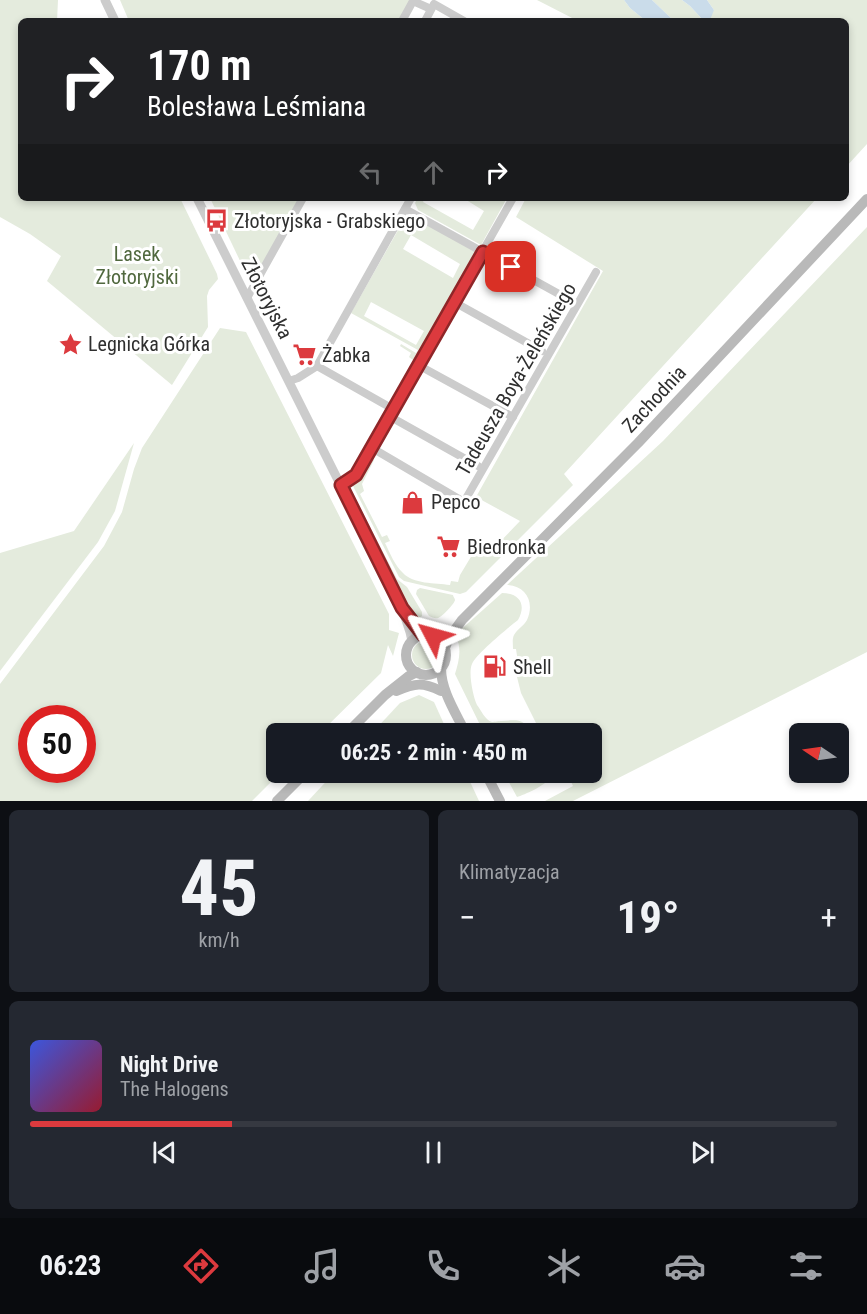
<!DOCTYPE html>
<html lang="pl">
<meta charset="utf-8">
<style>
body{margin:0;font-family:"Roboto Condensed",sans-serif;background:#242831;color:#f1f3f6;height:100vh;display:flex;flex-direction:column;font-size:22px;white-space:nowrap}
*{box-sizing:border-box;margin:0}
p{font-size:20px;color:#9ea1a6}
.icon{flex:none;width:33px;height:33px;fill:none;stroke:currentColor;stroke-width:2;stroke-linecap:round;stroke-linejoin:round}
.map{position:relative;height:801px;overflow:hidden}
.panel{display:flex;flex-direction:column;gap:9px;padding:9px;background:#0d0f14;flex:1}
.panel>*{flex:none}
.hud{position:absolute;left:18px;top:18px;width:831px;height:183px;border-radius:9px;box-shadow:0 3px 9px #0003;background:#202124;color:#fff;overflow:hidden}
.needle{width:39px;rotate:283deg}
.fabs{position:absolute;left:789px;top:723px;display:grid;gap:12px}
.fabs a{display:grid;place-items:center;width:60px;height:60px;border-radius:9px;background:#171b24;box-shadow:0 3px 9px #0003;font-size:30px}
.speed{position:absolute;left:18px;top:705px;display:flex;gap:12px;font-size:30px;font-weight:700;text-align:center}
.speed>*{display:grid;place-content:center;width:78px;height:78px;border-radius:50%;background:#171b24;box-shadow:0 3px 9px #0003;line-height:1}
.speed .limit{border:9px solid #d22;background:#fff;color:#111}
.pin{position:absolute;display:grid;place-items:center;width:51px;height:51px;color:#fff;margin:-26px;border-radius:12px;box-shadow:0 3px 9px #0006}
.me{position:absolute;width:66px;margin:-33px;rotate:309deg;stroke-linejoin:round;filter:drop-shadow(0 0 4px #0008)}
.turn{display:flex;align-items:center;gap:21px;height:126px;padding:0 30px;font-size:27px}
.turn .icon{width:78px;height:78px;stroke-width:2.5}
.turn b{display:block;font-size:42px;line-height:51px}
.lanes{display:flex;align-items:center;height:57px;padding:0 30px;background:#0003;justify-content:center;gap:30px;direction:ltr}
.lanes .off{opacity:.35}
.big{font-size:45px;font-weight:700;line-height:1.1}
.panel .widget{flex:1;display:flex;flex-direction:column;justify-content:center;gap:9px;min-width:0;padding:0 21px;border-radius:9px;background:#242831}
.panel .dial{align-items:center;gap:0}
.dial b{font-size:78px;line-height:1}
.song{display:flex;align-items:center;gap:18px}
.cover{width:72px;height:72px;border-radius:9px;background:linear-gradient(135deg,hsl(230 70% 55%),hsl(350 70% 35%))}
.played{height:6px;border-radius:3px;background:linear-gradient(90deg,#dc3a3e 25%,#363941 25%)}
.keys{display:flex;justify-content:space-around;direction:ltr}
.heat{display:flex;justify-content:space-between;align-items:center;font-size:33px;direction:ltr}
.panel .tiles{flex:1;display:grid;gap:9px;grid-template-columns:1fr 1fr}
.widget:last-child{grid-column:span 2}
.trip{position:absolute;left:266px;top:723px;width:336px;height:60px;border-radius:9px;background:#171b24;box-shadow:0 3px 9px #0003;font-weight:700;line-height:60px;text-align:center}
.dock{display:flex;height:96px;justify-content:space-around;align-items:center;background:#090b0e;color:#9ea1a6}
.dock .icon{width:42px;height:42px}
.dock .on{color:#dc3a3e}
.dock b{font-size:27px;color:#f1f3f6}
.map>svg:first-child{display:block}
</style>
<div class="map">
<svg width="867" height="801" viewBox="0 0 867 801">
<rect width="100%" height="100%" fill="#fff"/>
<g fill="#e4ebdd" fill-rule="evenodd">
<path d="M0,0h58l-1,21h-36v177h159l37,76 1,5 -9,11 -2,6 1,31 -36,58 -125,-104 14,-25 -31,-22 -30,-17z"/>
<path d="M120,0h297l-12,21h-276z"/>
<path d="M537,0h87l6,8 16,13h-68z"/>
<path d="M652,0h30l8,6 13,14 11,-10 -7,-10h160v144l-21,23v-146h-172z"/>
<path d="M210,198h93l-50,90z"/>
<path d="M418,198h7l-2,4 50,28 11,-19 -21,-13h44l-26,47 -63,-35 -3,-7z"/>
<path d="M526,198h291l-253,276 9,11 -107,107 -6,2 -56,-13 -5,-4 -47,-93c12,-7 9,-19 20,-25l2,1 -12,24 2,7 -4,3 22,43 5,-2 3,6 -5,2c5,10 10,23 18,30 10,11 32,10 47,12l1,-4 7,1 2,-7 15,-25 4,2 4,-9 11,5 26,-27 -44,-24 127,-226 -87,-54z"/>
<path d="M414,215l61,34 -1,9 -55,100 -6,2 -4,-3 2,-4 -11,-7 1,-2 15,9 2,-3 -67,-37 50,-88zM411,235l49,29 -7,14 -50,-29zM371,302l53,29 -8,14 -52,-29z"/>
<path d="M867,227v425l-294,149h-28l28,-15 -6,-13 24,-1v-38l-50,-1 -20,-40 -4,-16 3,-1 -4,-27h-3c0,-5 -1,-10 1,-14 3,-6 10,-9 13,-15 8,-18 -1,-34 -20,-35l156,-144z"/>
<path d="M220,328l26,4 143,282v16l10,3 -6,23 -5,-11 -7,28 -61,60 -44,1v38l4,1 -28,28h-252v-117l104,-138 18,-34 12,-43 8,-21zM32,718h50v52h-50z"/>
<path d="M134,443l-19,68 -17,31 -98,129v-118l74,-22z"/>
<path d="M350,488l47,91 10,8 15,25v4l-6,4 -18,-31 -47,-95z"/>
<path d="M420,588l33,7c0,2 2,3 2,5 0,3 -13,17 -17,18 -3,1 -6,-1 -9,-2l-13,-22 1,-4z"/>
<path d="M502,593c17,0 25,11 16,27 -9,7 -42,34 -46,44 -4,8 1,33 5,41 4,5 8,15 15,17 2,0 8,-1 9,-1 17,-1 22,-3 31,12h-48l-29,-59c4,-13 7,-25 1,-38l1,-3z"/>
<circle cx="426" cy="655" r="14"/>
<path d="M419,695l15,7 14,31h-76l28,-30z"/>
<path d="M335,772l131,1 13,28h-171z"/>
<path d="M504,773h46c0,1 0,3 -1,5 -2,7 -25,17 -32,19z"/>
</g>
<g fill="#cadcea">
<path d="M624,0h28l22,21h-28l-16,-13z"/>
<path d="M682,0h25l7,10 -4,10h-7l-13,-14z"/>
</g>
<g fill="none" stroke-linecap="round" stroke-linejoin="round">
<g stroke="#ccc" stroke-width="8">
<path d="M434,4l30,17"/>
<path d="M402,21l11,-20 18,8"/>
<path d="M425,21l8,-15"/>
<path d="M405,209l172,95"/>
<path d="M247,298l56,-100"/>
<path d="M454,302l88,49"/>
<path d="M418,365l95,52"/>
<path d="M317,366l76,43"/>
<path d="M289,381l9,-3 19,-12 94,-168"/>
<path d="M389,416l89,50"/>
<path d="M372,448l92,54 132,-230"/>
<path d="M341,485l14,-10 158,-277"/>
</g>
<g stroke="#ccc" stroke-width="9">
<path d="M105,0l10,21"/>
<path d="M197,198l205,410 8,24 2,9"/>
<path d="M405,611l18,24"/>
</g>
<g stroke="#b9b9b9" stroke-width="10">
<circle cx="426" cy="655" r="20"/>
<path d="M445,648l4,-10 13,-18 176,-177 229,-244"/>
<path d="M441,668c0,23 15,45 25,66"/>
<path d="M396,691c20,-8 26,-9 45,0"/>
<path d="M346,734l39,-39 24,-19 8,-4"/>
<path d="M485,772l15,29"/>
<path d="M277,801l29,-29"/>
</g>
</g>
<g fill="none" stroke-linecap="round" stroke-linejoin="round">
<defs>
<path id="route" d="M433,636l-10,-1 -21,-27 -61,-123 15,-10 127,-223 28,15"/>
</defs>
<use href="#route" stroke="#8f2628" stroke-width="15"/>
<use href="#route" stroke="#dc3a3e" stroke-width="10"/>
</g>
<defs>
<symbol id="bus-bare" viewBox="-9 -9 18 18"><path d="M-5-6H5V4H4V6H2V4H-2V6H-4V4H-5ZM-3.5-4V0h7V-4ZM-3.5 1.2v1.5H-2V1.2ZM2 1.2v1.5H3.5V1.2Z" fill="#dc3a3e" stroke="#fff" stroke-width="2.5" paint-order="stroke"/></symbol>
<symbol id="sight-bare" viewBox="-9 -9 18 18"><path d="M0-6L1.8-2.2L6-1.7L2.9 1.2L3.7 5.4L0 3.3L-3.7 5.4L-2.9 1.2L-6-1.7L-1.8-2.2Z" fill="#dc3a3e" stroke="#fff" stroke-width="2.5" paint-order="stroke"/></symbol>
<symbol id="supermarket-bare" viewBox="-9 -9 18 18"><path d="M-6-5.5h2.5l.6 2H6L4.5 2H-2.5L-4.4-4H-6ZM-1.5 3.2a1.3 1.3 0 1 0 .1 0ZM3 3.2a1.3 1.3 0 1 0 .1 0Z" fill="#dc3a3e" stroke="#fff" stroke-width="2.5" paint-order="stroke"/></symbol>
<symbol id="shop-bare" viewBox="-9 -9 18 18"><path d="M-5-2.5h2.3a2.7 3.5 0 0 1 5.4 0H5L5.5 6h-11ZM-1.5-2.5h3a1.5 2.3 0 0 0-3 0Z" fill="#dc3a3e" stroke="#fff" stroke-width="2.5" paint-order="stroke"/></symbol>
<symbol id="fuel-bare" viewBox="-9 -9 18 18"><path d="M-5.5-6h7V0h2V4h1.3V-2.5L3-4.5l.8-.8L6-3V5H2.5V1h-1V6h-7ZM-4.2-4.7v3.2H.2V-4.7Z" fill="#dc3a3e" stroke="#fff" stroke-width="2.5" paint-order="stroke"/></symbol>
</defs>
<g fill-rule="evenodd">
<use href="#bus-bare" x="200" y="204" width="33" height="33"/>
<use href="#sight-bare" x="54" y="328" width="33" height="33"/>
<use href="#supermarket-bare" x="288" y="338" width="33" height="33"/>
<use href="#shop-bare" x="396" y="486" width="33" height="33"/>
<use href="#supermarket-bare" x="432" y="530" width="33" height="33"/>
<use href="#fuel-bare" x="478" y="650" width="33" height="33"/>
</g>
<g text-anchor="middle" stroke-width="6" stroke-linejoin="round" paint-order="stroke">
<g font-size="20" fill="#2f2f2f" stroke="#fff" text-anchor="start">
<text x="234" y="228">Złotoryjska - Grabskiego</text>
<text x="88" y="351">Legnicka Górka</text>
<text x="322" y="362">Żabka</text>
<text x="431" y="509">Pepco</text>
<text x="467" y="554">Biedronka</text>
<text x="513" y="674">Shell</text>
</g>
<g font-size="20" fill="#50683e" stroke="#fff">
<text x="137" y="261">Lasek<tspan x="137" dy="23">Złotoryjski</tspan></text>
</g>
<g font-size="20" fill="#2f2f2f" stroke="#fff">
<text transform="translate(267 298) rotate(63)" y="7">Złotoryjska</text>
<text transform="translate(516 379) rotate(-60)" y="7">Tadeusza Boya-Żeleńskiego</text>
<text transform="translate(654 399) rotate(-47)" y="7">Zachodnia</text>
</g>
</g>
</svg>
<div class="fabs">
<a><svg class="needle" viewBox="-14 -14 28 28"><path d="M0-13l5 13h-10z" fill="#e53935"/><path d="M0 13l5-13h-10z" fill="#9ea1a6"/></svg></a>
</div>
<div class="speed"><div class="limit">50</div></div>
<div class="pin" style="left:511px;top:267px;background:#d93025"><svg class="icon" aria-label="arrive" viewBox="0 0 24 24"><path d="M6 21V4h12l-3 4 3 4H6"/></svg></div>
<svg class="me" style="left:433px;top:636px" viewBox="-20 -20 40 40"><path d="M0-17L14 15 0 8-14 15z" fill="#dc3a3e" stroke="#fff" stroke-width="4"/></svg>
<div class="trip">06:25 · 2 min · 450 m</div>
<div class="hud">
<div class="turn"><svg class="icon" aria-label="right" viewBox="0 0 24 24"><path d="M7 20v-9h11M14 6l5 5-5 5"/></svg><div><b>170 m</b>Bolesława Leśmiana</div></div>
<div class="lanes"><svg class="icon off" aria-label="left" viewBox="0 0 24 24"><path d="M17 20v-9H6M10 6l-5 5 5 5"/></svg><svg class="icon off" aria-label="ahead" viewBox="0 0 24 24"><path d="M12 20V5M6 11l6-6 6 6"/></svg><svg class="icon" aria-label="right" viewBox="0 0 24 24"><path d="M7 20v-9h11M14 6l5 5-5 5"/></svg></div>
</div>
</div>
<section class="panel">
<div class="tiles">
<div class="widget dial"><b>45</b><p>km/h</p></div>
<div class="widget"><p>Klimatyzacja</p>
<div class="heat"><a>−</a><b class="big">19°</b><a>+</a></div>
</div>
<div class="widget">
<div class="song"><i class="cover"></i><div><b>Night Drive</b><p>The Halogens</p></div></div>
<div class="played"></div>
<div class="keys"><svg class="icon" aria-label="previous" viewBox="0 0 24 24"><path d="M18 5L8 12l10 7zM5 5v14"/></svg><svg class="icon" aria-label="pause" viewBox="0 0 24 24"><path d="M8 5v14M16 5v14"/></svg><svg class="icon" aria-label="next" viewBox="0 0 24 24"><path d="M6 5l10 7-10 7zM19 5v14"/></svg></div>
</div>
</div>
</section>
<nav class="dock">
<b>06:23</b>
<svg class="icon on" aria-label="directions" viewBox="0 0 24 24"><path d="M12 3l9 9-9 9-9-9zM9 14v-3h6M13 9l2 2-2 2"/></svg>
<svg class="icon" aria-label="music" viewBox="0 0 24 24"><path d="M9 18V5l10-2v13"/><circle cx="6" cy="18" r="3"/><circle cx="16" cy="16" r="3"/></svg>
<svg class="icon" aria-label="phone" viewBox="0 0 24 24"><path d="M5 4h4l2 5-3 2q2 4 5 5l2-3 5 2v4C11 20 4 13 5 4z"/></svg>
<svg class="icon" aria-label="climate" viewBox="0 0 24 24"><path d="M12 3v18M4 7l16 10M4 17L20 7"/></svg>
<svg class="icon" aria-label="car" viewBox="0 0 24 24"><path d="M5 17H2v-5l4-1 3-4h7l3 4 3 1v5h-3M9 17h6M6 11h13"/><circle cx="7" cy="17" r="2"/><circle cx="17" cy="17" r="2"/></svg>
<svg class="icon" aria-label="filters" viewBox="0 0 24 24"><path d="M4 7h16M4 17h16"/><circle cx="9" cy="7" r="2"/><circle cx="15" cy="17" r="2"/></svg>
</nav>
